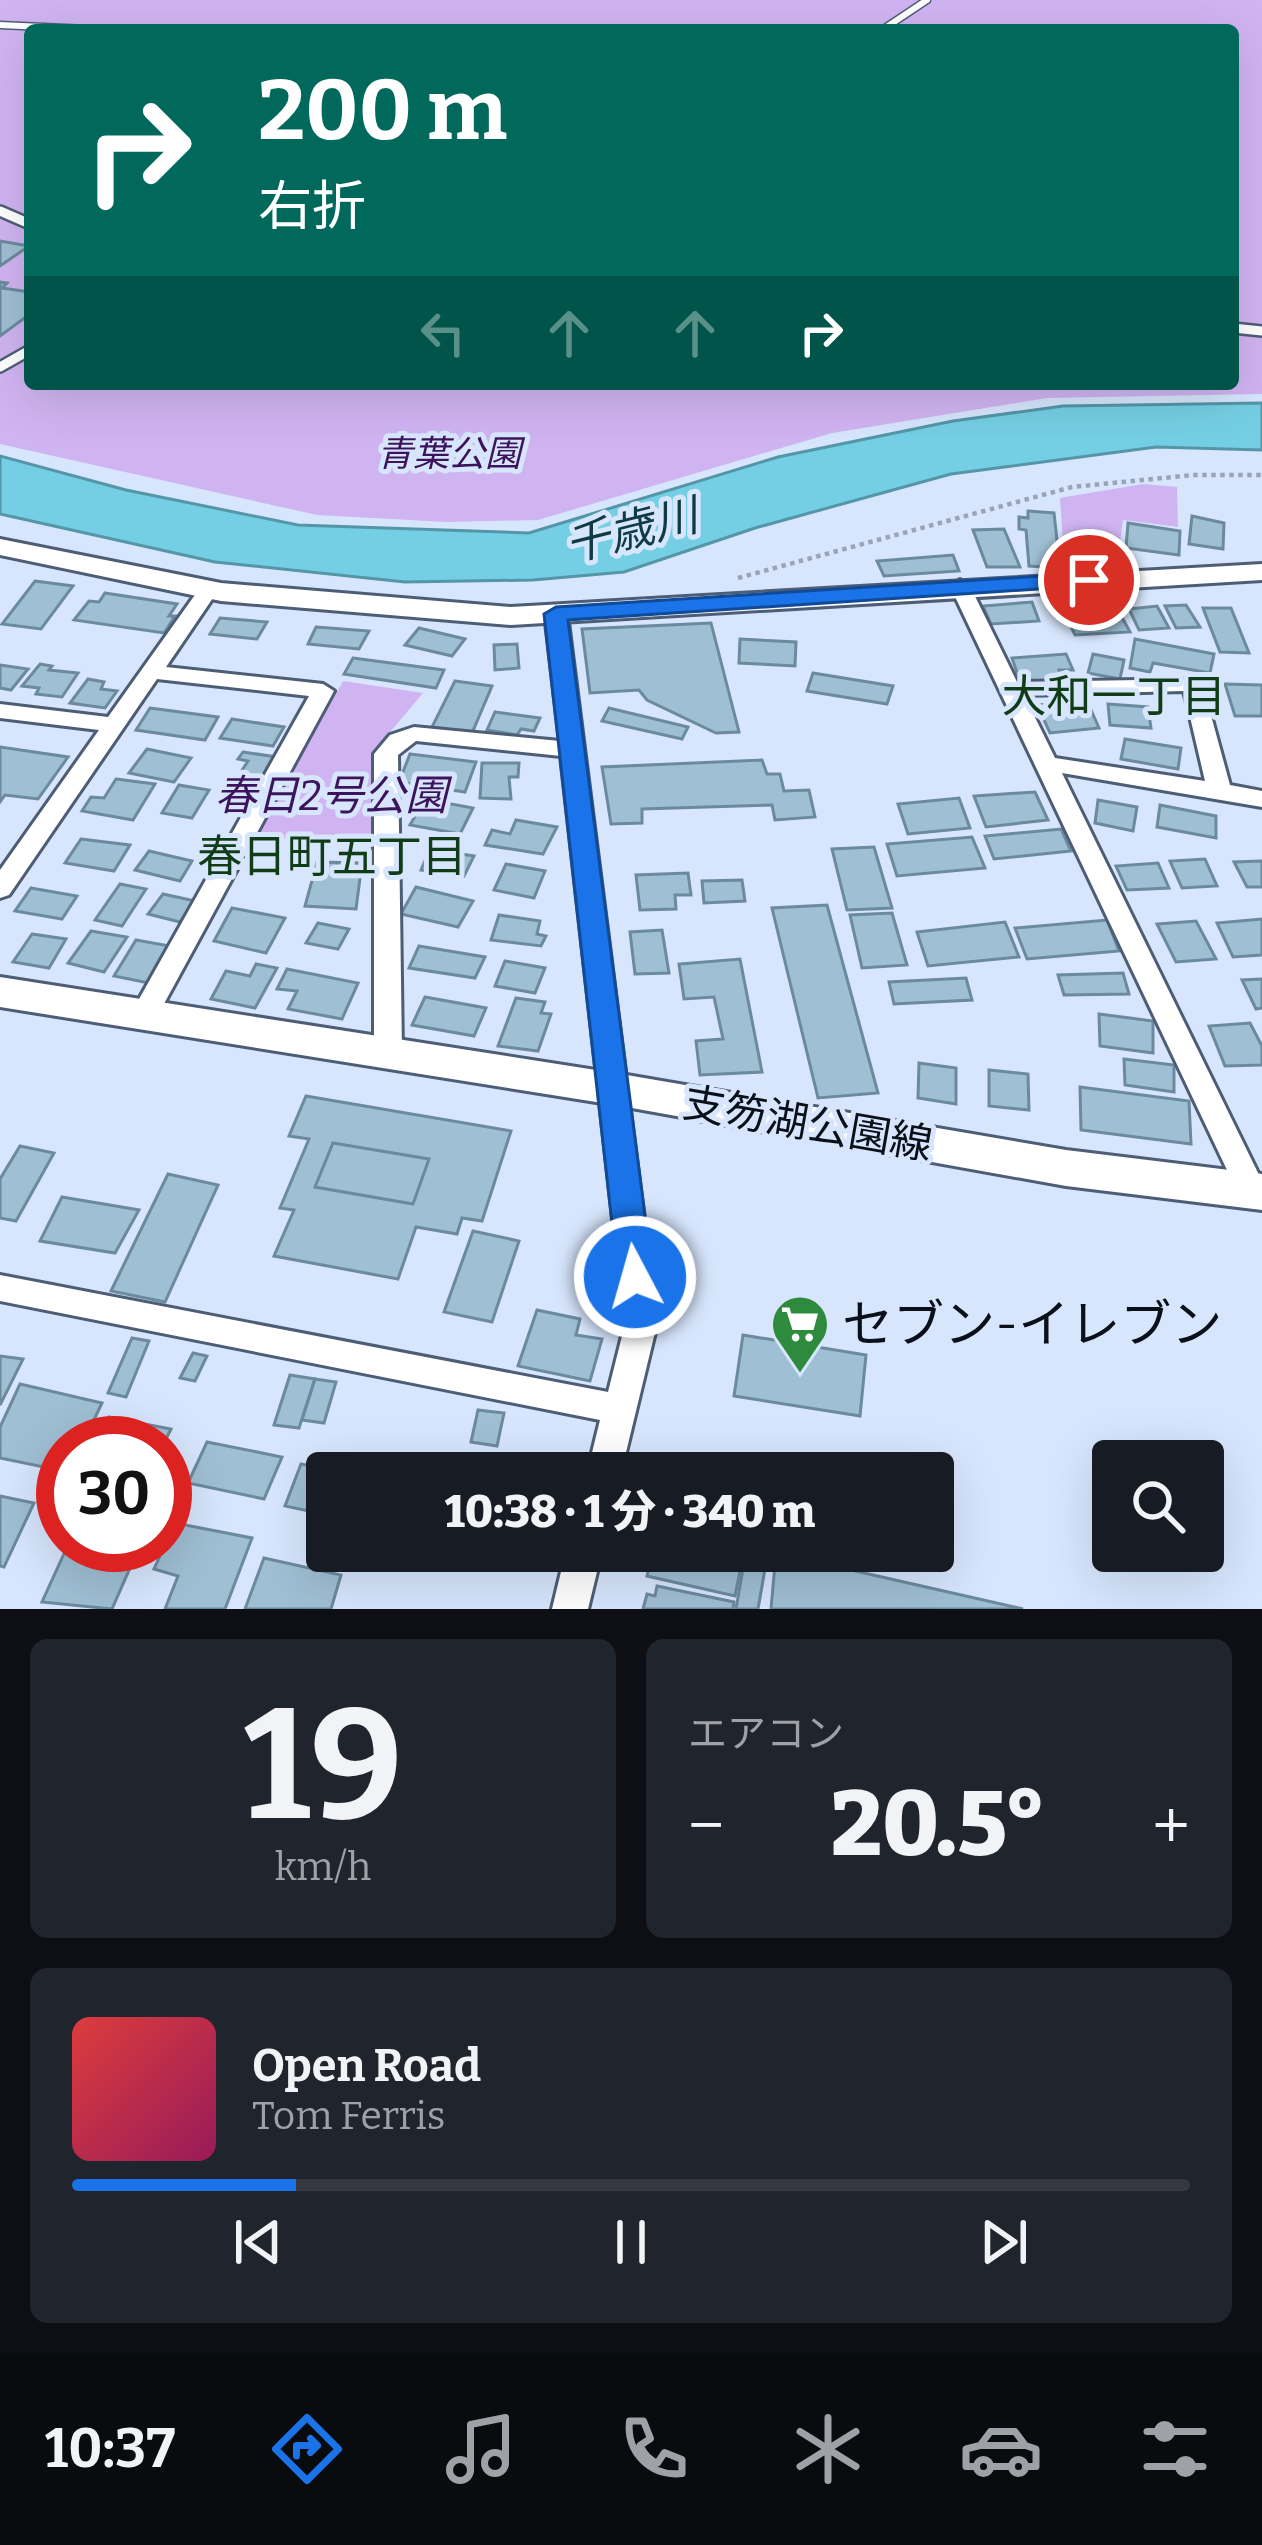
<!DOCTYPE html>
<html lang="ja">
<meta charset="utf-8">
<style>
body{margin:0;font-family:Bitter,"Noto Sans JP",serif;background:#20242c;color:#f1f3f6;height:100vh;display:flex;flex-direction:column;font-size:45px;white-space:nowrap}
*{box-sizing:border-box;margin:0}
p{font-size:39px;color:#9ea1a6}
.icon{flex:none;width:66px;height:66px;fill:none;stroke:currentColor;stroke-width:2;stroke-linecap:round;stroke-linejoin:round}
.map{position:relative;height:1609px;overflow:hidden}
.panel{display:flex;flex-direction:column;gap:30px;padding:30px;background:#0d0f14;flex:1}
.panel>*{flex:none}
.hud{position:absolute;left:24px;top:24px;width:1215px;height:366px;border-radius:12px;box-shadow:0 12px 48px #0002;background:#00695c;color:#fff;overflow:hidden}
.controls{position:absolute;left:1092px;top:1440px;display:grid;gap:24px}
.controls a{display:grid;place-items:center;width:132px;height:132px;border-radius:12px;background:#171b24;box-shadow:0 12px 48px #0002;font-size:60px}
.speed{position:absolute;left:36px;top:1416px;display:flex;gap:24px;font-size:60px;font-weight:700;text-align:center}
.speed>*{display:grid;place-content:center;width:156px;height:156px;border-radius:50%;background:#171b24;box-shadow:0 12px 48px #0002;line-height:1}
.speed .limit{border:18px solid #d22;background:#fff;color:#111}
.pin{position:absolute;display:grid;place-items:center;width:102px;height:102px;color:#fff;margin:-51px;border:6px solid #fff;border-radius:50%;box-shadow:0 3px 12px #0007}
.me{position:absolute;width:132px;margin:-66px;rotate:354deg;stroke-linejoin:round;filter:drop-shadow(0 0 9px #0008)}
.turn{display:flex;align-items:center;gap:42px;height:252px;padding:0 36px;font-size:54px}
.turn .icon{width:156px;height:156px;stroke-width:2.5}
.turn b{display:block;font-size:84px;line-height:102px}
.lanes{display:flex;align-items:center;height:114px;padding:0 36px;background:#0003;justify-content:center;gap:60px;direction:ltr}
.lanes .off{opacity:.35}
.big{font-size:90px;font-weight:800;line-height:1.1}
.panel .widget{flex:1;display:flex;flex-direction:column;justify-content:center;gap:18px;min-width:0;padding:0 42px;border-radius:18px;background:#20242c}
.panel .dial{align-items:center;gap:0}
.dial b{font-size:156px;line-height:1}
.song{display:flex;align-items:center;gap:36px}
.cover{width:144px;height:144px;border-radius:18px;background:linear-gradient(135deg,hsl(0 70% 55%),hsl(330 70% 35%))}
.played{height:12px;border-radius:6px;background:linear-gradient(90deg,#1a73e8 20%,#363941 20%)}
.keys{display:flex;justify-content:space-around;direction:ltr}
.heat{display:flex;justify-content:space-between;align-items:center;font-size:66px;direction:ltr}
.panel .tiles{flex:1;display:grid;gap:30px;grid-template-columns:1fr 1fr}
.widget:last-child{grid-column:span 2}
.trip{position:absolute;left:306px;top:1452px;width:648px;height:120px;border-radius:12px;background:#171b24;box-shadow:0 12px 48px #0002;font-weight:800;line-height:120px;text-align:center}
.tabs{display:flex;height:192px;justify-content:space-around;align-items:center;background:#090b0e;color:#9ea1a6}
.tabs .icon{width:84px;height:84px}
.tabs .selected{color:#1a73e8}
.tabs b{font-size:54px;color:#f1f3f6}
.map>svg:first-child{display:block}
</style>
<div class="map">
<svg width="1262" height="1609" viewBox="0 0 1262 1609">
<rect width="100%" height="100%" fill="#d7e6fd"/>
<g fill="#d0b4f2" fill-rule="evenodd">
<path d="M0,0h1262v394l-215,4 -215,35 -294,87 -91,2 -130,-7 -317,-71zM30,30h1203v354h-1203z"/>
<path d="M1143,484l34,3 1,40 -55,-7 -5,37 -54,1 -4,-60z"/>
<path d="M343,681l80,12 -43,51 -7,104 -116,-12z"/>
</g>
<path fill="#74cfe4" stroke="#5496a7" stroke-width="3" d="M1262,403v47l-106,-3 -205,27 -196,54 -131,44 -91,8 -128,2 -190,-20 -215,-48v-58l126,34 172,35 231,8 249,-76 175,-36 110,-15z"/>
<g fill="#9fbfd4" stroke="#6c8a9d" stroke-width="3">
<path d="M0,241l29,5 -29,20z"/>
<path d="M0,282l7,1 -5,5 28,4v22l-30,22z"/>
<path d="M1028,511l26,2 6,55 -31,-2 -3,-36 -7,-1v-12l9,1z"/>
<path d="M1192,516l32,7 -1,26 -34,-5z"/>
<path d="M1128,523l52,8 -1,24 -53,-7z"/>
<path d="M1004,529l16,38h-33l-14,-37z"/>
<path d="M953,555l6,16 -75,5 -7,-15z"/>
<path d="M35,581l38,5 -32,43 -39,-5z"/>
<path d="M105,593l72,11 -8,12h6l-11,17 -90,-13 15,-19 10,1z"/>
<path d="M1032,602l7,19 -48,3 -8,-18z"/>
<path d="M1186,605l14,22 -24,1 -11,-22z"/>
<path d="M1157,606l12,22 -30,2 -10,-21z"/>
<path d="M1203,608h28l18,45 -29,-1z"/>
<path d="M1119,612l11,20 -55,3 -9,-19z"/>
<path d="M220,618l47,4 -10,17 -47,-5z"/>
<path d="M711,623l28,109 -23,1 -69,-33 -8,-10 -49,3 -8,-64z"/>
<path d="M316,627l53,4 -10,18 -51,-5z"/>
<path d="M419,628l46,11 -13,17 -47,-11z"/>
<path d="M740,639l56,3 -1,24 -56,-3z"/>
<path d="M1135,639l79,15 -4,19 -57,-10 -3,9 -20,-4z"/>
<path d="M517,644l2,24 -24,2 -1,-25z"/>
<path d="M1066,654l7,16h-14l3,10 -42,1 -8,-23z"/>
<path d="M1093,654l31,6 -4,19 -32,-6z"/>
<path d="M353,658l91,12 -8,18 -92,-14z"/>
<path d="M40,664l12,2 -3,4 29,3 -16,24 -26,-3 3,-6 -17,-2z"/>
<path d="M0,665l28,4 -17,21 -11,-2z"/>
<path d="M813,673l80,13 -6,18 -80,-13z"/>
<path d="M88,679l16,3 -3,7 16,2 -12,17 -35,-5z"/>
<path d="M455,681l37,5 -20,47 -40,-6z"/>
<path d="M1225,684l37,1v31h-27z"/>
<path d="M1087,701l12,27 -49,5 -13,-28z"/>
<path d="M1108,704l40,3 3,21 -41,-3z"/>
<path d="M150,708l68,9 -13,23 -69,-10z"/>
<path d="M609,708l79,19 -6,12 -80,-18z"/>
<path d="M495,712l45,6 -6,13 -13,-2 -4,6 -30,-5z"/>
<path d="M232,719l52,8 -11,19 -53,-8z"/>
<path d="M1125,739l56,9 -3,21 -57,-10z"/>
<path d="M0,747l68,10 -30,42 -33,-4 -5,7z"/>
<path d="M147,749l44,9 -17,24 -45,-9z"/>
<path d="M243,752l34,5 -17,29 -25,-5 13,-20 -10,-2z"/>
<path d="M410,754l66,8 -11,30 -66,-10z"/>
<path d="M762,760l5,14h13l4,17 25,-1 6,27 -40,3 -3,-15 -130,4v14l-31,1 -9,-57z"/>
<path d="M482,763h37l-1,14h-9l2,22 -31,-1z"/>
<path d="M116,779l39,5 -22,36 -51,-9 9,-14 13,1z"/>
<path d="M179,785l30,5 -17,28 -30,-5z"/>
<path d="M1035,792l13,28 -62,7 -12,-31z"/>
<path d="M959,798l11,30 -62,6 -10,-30z"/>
<path d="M425,799l48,9 -13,26 -50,-9z"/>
<path d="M1098,800l39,7 -4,24 -38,-8z"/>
<path d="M1160,805l56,11v22l-59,-11z"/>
<path d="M516,820l41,7 -14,27 -58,-9 7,-15 18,4z"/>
<path d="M1061,829l10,22 -77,8 -9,-23z"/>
<path d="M972,837l13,31 -88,8 -10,-32z"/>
<path d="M81,839l49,6 -16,26 -49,-8z"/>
<path d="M874,847l18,61 -45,2 -15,-61z"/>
<path d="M430,849l44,7 -10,20 -43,-6z"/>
<path d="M149,851l43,10 -12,20 -45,-11z"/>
<path d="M1205,859l12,27 -35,2 -12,-27z"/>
<path d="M1262,861v26h-15l-13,-25z"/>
<path d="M317,862l45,1 -6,46 -51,-3z"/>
<path d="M1158,863l11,25 -42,2 -11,-24z"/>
<path d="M506,864l39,7 -11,27 -40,-8z"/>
<path d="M688,873l3,22h-16l1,14 -36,1 -4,-35z"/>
<path d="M742,880l3,21 -41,2 -2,-22z"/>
<path d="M120,884l26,5 -24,37 -27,-6z"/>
<path d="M416,887l57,14 -15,26 -57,-13z"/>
<path d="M31,888l46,8 -15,23 -47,-8z"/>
<path d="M163,894l32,7 -15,21 -32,-8z"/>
<path d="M827,905l51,188 -60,5 -46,-190z"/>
<path d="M232,908l53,10 -19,35 -52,-12z"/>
<path d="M892,913l15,52 -45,3 -12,-53z"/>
<path d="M499,915l41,6 -3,13 9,2 -5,10 -50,-6z"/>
<path d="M1262,919v36l-29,2 -16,-34z"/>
<path d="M1107,920l12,31 -92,8 -12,-31z"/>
<path d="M1196,921l20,38 -40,3 -19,-38z"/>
<path d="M1005,922l14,35 -91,9 -11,-34z"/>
<path d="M318,923l31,6 -11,20 -32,-6z"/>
<path d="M662,930l7,43 -34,1 -5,-42z"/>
<path d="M91,931l36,6 -23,35 -36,-9z"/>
<path d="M32,934l34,5 -17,29 -36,-6z"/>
<path d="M136,940l34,6 -21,37 -35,-7z"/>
<path d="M419,946l66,11 -10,21 -66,-10z"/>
<path d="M740,959l22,113 -62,3 -4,-34 27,-2 -9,-42 -30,2 -5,-35z"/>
<path d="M505,961l40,7 -10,25 -40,-7z"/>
<path d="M256,964l21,4 -22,40 -44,-9 15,-28 24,5z"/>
<path d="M287,969l71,14 -16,36 -54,-10 9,-18 -20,-2z"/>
<path d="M1123,973l6,21 -65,1 -6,-20z"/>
<path d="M966,978l6,22 -78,4 -5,-22z"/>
<path d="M1262,979v29l-6,1 -14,-29z"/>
<path d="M425,997l61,11 -12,28 -62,-11z"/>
<path d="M516,998l29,4 -4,11 10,1 -13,37 -40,-5z"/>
<path d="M1099,1014l54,7v32l-53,-7z"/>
<path d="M1250,1023l12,23v19l-37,1 -16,-40z"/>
<path d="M1124,1059l50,6v27l-49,-7z"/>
<path d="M919,1063l37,5v36l-38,-6z"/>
<path d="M989,1070l39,4 1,36 -40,-4z"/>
<path d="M1080,1087l109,14 2,43 -110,-14z"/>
<path d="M306,1096l205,35 -29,90 -20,-3 -5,16 -41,-7 -18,52 -124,-23 20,-46 -14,-2 29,-69 -20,-3z"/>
<path d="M333,1143l96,16 -16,45 -98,-17z"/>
<path d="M20,1146l34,7 -38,68 -16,-3v-39z"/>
<path d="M168,1174l50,11 -53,117 -54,-11z"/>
<path d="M62,1197l77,13 -24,43 -75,-12z"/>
<path d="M473,1231l46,10 -27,81 -48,-10z"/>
<path d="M537,1310l43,9 -4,16 26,4 -12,42 -72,-15z"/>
<path d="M743,1335l123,20 -6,61 -126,-20z"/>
<path d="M132,1338l17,3 -23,56 -18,-4z"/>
<path d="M193,1353l14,3 -12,25 -15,-3z"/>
<path d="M0,1356l23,3 -23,46z"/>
<path d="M290,1375l25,4 -16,49 -25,-3z"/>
<path d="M315,1379l21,3 -12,41 -22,-3z"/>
<path d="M20,1384l82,19 -19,40h-20v28l-63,-13v-31z"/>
<path d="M478,1410l26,3 -7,33 -26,-4z"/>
<path d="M109,1417l62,12 -7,14h-67z"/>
<path d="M207,1442l75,15 -18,42 -76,-16z"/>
<path d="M301,1464l45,9h-19v42l-42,-9z"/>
<path d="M0,1496l34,7 -30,64 -4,-1z"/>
<path d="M175,1523l77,15 -27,71h-60l13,-33 -24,-7z"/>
<path d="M68,1545h72l-28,64 -70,-7z"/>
<path d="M653,1551h91l-9,45 -88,-20z"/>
<path d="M746,1551l22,1 -10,57h-22z"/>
<path d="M776,1553l247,56h-252z"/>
<path d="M264,1558l77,17 -10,34h-86z"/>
<path d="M657,1586l77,16 -1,7h-90l4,-15 8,2z"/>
</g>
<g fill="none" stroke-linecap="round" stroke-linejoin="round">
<defs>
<g id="lane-far1">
<path d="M0,25l109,5"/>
<path d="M882,30l45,-30"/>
</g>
<g id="lane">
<path d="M0,211l30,13"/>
<path d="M1233,328l29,3"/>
<path d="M0,367l30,-17"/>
</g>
<g id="street">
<path d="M960,580l10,6 47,96 184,-3 29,106 32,6v16l-200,-34 200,408v19l-10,3 -11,-3 -4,-9 -287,-605zM1184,691l21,90 -150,-23 -31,-63z"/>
<path d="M209,583l10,6 -53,78 157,17 11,7 -181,333h-20l-4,-7 180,-321 -152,-17 -148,216 -9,3v-28l99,-140 -99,-12v-14l108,13 94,-132z"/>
<path d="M556,608l11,6 90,710 -36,149h-34l13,-53 -600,-119v-26l608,117 17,-68 -64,-568 -145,-15 -18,14 4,299 -4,7 -10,4 -10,-4 -4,-7v-300l16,-19 24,-8 146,14 -15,-127z"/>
<path d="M566,1551h36l-14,58h-36z"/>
</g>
<path id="secondary" d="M0,539l221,44 290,24 751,-43v16l-751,45 -290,-24 -221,-46z"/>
<path id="primary" d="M0,977l615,96 451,77 196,24v36l-196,-24 -451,-81 -615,-98z"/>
</defs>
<use href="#lane-far1" stroke="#4e5d76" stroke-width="9"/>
<use href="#lane" stroke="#4e5d76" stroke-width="14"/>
<use href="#street" stroke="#4e5d76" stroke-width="6"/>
<use href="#secondary" stroke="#4e5d76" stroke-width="6"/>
<use href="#primary" stroke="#4e5d76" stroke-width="6"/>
<path stroke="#98a4b7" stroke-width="4.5" stroke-dasharray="4.5 4.5" stroke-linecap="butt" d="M738,578l334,-91 121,-12h69"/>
<use href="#lane-far1" stroke="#fff" stroke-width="6"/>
<use href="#lane" stroke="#fff" stroke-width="9"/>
<use href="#street" fill="#fff" fill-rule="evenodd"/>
<use href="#secondary" fill="#fff" fill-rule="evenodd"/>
<use href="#primary" fill="#fff" fill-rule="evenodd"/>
</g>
<path fill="#1a73e8" stroke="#114b97" stroke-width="3" d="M1089,573l12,7 -3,5 -530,35 85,657 -5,10 -13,5 -12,-5 -5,-10 -74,-663 12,-7z"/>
<defs>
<symbol id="supermarket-pin" viewBox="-11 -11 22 30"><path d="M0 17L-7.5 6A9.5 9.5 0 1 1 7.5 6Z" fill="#2e8b3d" stroke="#d7e6fd"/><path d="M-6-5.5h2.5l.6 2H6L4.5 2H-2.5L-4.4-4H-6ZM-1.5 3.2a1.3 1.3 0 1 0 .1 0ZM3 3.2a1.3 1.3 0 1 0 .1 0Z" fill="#fff"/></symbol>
</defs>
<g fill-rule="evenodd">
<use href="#supermarket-pin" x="767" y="1291" width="66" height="90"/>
</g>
<g text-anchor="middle" stroke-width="10" stroke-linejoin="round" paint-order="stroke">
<g font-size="36" font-style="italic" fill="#3c145c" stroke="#d7e6fd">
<text x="449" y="466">青葉公園</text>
</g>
<g font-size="42" font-style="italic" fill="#3c145c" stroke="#d7e6fd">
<text x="331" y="810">春日2号公園</text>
</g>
<g font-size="42" fill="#0a1019" stroke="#d7e6fd">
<text transform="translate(808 1123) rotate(10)" y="15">支笏湖公園線</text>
</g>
<g font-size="45" font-style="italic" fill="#0f3b44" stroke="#d7e6fd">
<text transform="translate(631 530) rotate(-14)" y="16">千歳川</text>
</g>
<g font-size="45" fill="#103c17" stroke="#d7e6fd">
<text x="1114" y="712">大和一丁目</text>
<text x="332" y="872">春日町五丁目</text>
</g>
<g font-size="51" fill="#0a1019" stroke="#d7e6fd" text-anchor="start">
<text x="842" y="1342">セブン-イレブン</text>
</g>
</g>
</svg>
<div class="controls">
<a><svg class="icon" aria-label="search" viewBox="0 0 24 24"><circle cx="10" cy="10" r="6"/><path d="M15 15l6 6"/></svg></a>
</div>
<div class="speed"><div class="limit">30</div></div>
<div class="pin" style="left:1089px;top:580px;background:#d93025"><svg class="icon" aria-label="arrive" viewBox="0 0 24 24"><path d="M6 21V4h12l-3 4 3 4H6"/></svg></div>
<svg class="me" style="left:635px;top:1277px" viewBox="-20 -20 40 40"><circle r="17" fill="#1a73e8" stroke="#fff" stroke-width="3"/><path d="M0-11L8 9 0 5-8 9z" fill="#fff"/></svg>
<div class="trip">10:38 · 1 分 · 340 m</div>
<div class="hud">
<div class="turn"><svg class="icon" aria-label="right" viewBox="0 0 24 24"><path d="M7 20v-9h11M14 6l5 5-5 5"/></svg><div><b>200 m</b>右折</div></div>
<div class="lanes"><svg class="icon off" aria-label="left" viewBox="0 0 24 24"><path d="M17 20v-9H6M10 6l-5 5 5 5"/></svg><svg class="icon off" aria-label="ahead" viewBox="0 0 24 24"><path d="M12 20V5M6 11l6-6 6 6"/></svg><svg class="icon off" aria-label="ahead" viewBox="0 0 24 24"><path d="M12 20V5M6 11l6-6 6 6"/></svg><svg class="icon" aria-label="right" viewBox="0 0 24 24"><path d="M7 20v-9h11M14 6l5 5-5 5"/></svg></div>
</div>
</div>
<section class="panel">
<div class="tiles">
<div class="widget dial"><b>19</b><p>km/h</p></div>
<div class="widget"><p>エアコン</p>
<div class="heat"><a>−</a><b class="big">20.5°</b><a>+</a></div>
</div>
<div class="widget">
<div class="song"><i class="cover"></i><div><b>Open Road</b><p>Tom Ferris</p></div></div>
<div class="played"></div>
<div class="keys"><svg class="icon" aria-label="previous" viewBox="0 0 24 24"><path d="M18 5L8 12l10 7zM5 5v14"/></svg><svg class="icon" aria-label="pause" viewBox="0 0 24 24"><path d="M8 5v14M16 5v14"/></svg><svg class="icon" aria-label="next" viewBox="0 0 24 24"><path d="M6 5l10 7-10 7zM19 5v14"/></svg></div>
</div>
</div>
</section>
<nav class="tabs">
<b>10:37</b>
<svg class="icon selected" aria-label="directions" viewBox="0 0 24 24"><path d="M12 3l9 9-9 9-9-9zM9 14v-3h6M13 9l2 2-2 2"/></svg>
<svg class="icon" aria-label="music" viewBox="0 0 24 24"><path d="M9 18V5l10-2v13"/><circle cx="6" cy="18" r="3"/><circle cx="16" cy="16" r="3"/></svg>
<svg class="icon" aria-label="phone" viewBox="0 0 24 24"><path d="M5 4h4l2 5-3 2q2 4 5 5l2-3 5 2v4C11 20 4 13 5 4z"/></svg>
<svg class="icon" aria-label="climate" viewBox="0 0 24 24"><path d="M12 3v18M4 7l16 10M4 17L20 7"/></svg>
<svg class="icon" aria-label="car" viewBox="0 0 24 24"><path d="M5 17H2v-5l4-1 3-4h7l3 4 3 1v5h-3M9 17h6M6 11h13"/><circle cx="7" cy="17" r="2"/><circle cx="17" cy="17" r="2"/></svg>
<svg class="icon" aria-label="filters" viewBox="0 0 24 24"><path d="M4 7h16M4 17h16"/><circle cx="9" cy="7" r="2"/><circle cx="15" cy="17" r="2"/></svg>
</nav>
